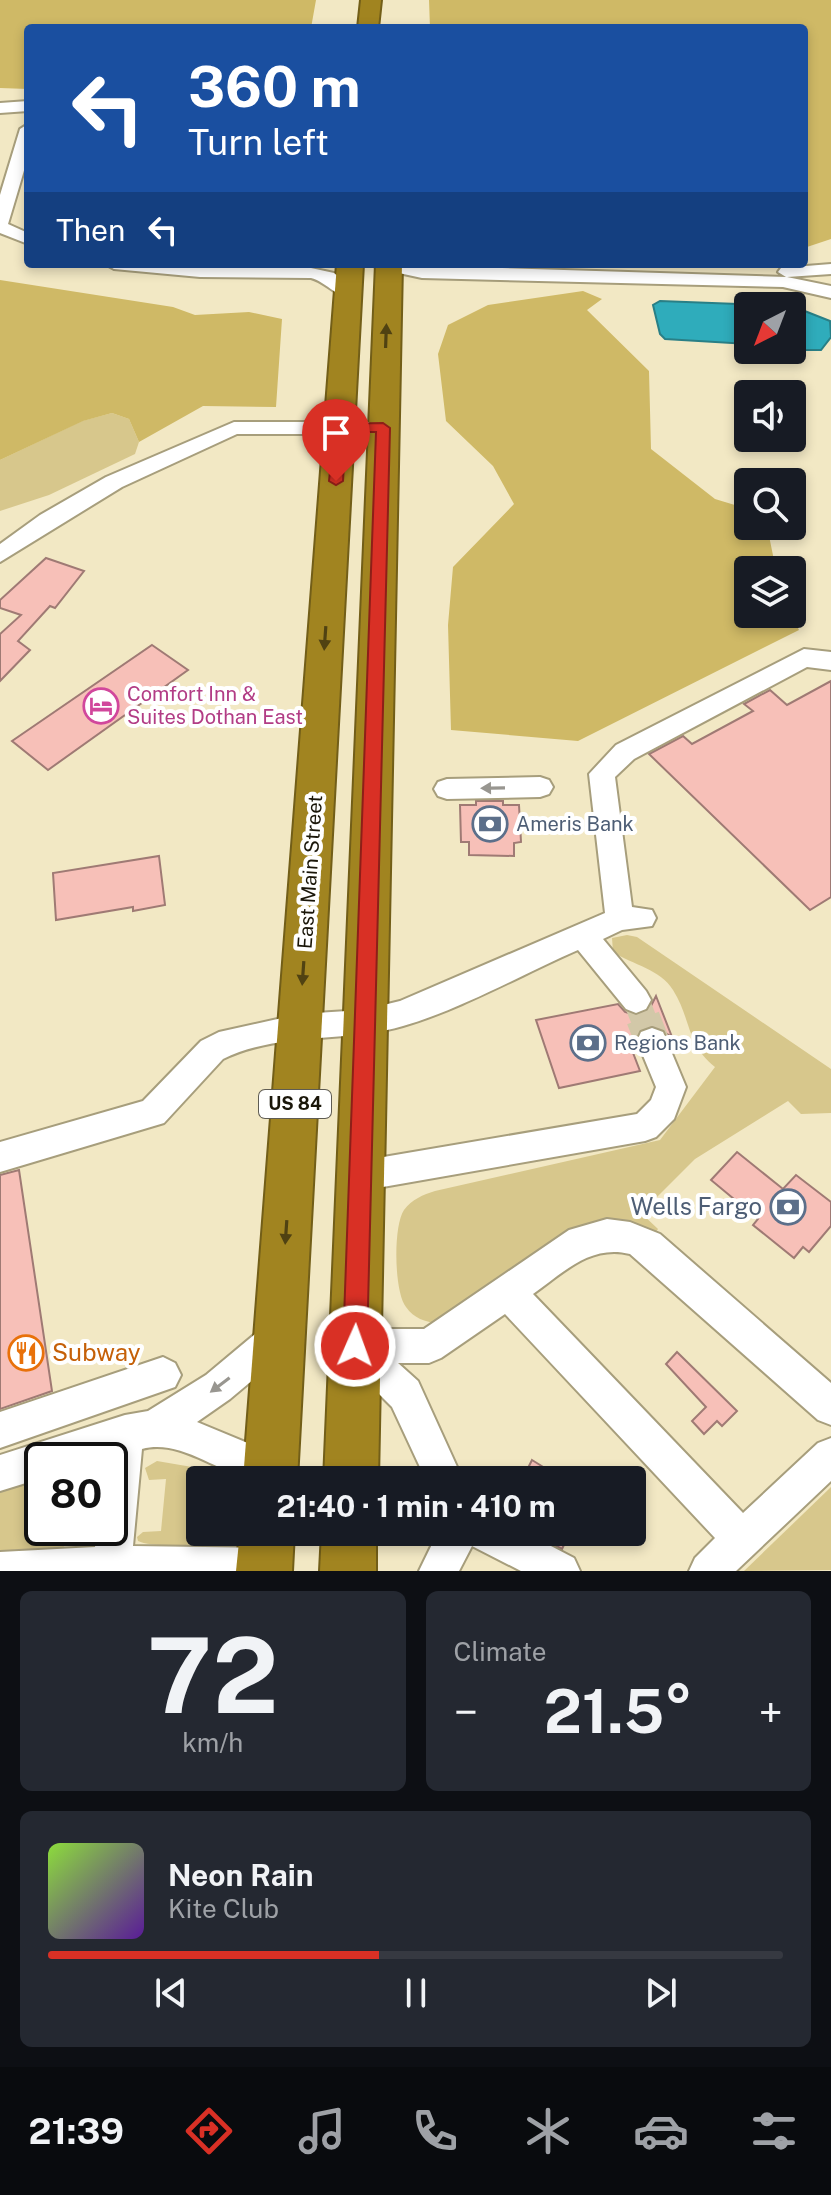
<!DOCTYPE html>
<meta charset="utf-8">
<style>
body{margin:0;font-family:"Public Sans",sans-serif;background:#242831;color:#f1f3f6;height:100vh;display:flex;flex-direction:column;font-size:30px;white-space:nowrap}
*{box-sizing:border-box;margin:0}
p{font-size:26px;color:#9ea1a6}
.icon{flex:none;width:44px;height:44px;fill:none;stroke:currentColor;stroke-width:2;stroke-linecap:round;stroke-linejoin:round}
.map{position:relative;height:1571px;overflow:hidden}
.drawer{display:flex;flex-direction:column;gap:20px;padding:20px;background:#0d0f14;flex:1}
.drawer>*{flex:none}
.hud{position:absolute;left:24px;top:24px;width:784px;height:244px;border-radius:8px;box-shadow:0 4px 12px #0003;background:#1a4fa0;color:#fff;overflow:hidden}
.needle{width:52px;rotate:222deg}
.controls{position:absolute;left:734px;top:292px;display:grid;gap:16px}
.controls a{display:grid;place-items:center;width:72px;height:72px;border-radius:8px;background:#171b24;box-shadow:0 4px 12px #0003;font-size:40px}
.speed{position:absolute;left:24px;top:1442px;display:flex;gap:16px;font-size:40px;font-weight:700;text-align:center}
.speed>*{display:grid;place-content:center;width:104px;height:104px;border-radius:50%;background:#171b24;box-shadow:0 4px 12px #0003;line-height:1}
.speed .limit{border:4px solid #111;border-radius:12px;background:#fff;color:#111}
.pin{position:absolute;display:grid;place-items:center;width:68px;height:68px;color:#fff;margin:-82px -34px;border-radius:50% 50% 50% 0;rotate:-45deg;box-shadow:0 0 8px #0007}
.pin .icon{rotate:45deg}
.me{position:absolute;width:88px;margin:-44px;rotate:2deg;stroke-linejoin:round;filter:drop-shadow(0 0 6px #0008)}
.turn{display:flex;align-items:center;gap:28px;height:168px;padding:0 32px;font-size:36px}
.turn .icon{width:104px;height:104px;stroke-width:2.5}
.turn b{display:block;font-size:56px;line-height:68px}
.then{display:flex;align-items:center;height:76px;padding:0 32px;background:#0003;gap:16px;font-size:30px}
.big{font-size:60px;font-weight:700;line-height:1.1}
.drawer .tile{flex:1;display:flex;flex-direction:column;justify-content:center;gap:12px;min-width:0;padding:0 28px;border-radius:12px;background:#242831}
.drawer .dial{align-items:center;gap:0}
.dial b{font-size:104px;line-height:1}
.song{display:flex;align-items:center;gap:24px}
.cover{width:96px;height:96px;border-radius:12px;background:linear-gradient(135deg,hsl(90 70% 55%),hsl(270 70% 35%))}
.played{height:8px;border-radius:4px;background:linear-gradient(90deg,#d93025 45%,#363941 45%)}
.keys{display:flex;justify-content:space-around;direction:ltr}
.heat{display:flex;justify-content:space-between;align-items:center;font-size:44px;direction:ltr}
.drawer .tiles{flex:1;display:grid;gap:20px;grid-template-columns:1fr 1fr}
.tile:last-child{grid-column:span 2}
.trip{position:absolute;left:186px;top:1466px;width:460px;height:80px;border-radius:8px;background:#171b24;box-shadow:0 4px 12px #0003;font-weight:700;line-height:80px;text-align:center}
.tabs{display:flex;height:128px;justify-content:space-around;align-items:center;background:#090b0e;color:#9ea1a6}
.tabs .icon{width:56px;height:56px}
.tabs .current{color:#d93025}
.tabs b{font-size:36px;color:#f1f3f6}
.map>svg:first-child{display:block}
</style>
<div class="map">
<svg width="831" height="1571" viewBox="0 0 831 1571">
<rect width="100%" height="100%" fill="#f2e8c4"/>
<g fill="#d7c78c">
<path d="M112,413l17,6 10,23 -4,12 -86,41 -49,16v-51l82,-39z"/>
<path d="M627,935l10,2 194,132v44l-30,1 -13,-13 -93,58 -54,54 17,16 -2,3 -28,-4 -190,96c-13,-3 -24,-5 -32,-17 -12,-15 -13,-81 -2,-97 8,-11 19,-15 31,-19l225,-51 55,-73c-29,-23 -24,-49 -42,-77 -13,-21 -40,-25 -60,-38l-1,-14z"/>
<path d="M157,1461l70,12 7,7h-34v52h34c-13,14 -79,17 -96,9l-1,-4 6,-5 18,-1 5,-52 -17,1 -4,-12z"/>
<path d="M42,1477v51h43l-25,22 -60,6v-66z"/>
<path d="M831,1487v83l-87,1z"/>
</g>
<g fill="#cfb966">
<path d="M0,0h316l-5,28h-283v61l-28,-1z"/>
<path d="M429,0h402v239l-27,9v-220h-374z"/>
<path d="M0,280l173,27 22,8 54,-3 33,7 -6,88 -73,-1 -64,36 -10,-23 -17,-6 -29,8 -83,39z"/>
<path d="M583,291l19,8 -15,11 62,61 2,78 64,50 33,10v17h19l9,44h-28v44h43l8,16 -221,111 -127,-11 -3,-105 5,-58 61,-63 -21,-38 -47,-45 -8,-67 10,-29 40,-20z"/>
</g>
<g fill="#2facbb" stroke="#297f86" stroke-width="2">
<path d="M660,301l130,5h-42v38l-83,-5 -5,-5 -7,-29z"/>
<path d="M792,306l38,15 1,16 -10,13h-29z"/>
</g>
<g fill="#f7c0b8" stroke="#9f7a74" stroke-width="2">
<path d="M46,558l38,13 -29,37 -5,-2 -32,35 12,9 -30,31v-47l21,-19 -21,-7v-8z"/>
<path d="M152,645l36,25 -140,100 -36,-29z"/>
<path d="M831,681v216l-21,13 -161,-156 34,-18 9,8 61,-33 -9,-7 26,-14 17,15z"/>
<path d="M476,801h27v4h16l2,37 -7,1v13l-45,-1v-13h-8l-1,-37h16z"/>
<path d="M159,856l6,49 -32,6v-4l-77,13 -3,-47z"/>
<path d="M656,996l16,41 -19,-12 -15,6 -3,13 -5,1 10,26 -81,17 -23,-68 82,-16 7,8 12,4 12,-6z"/>
<path d="M737,1152l46,37 13,-14 35,27v24l-22,26 -6,-5 -9,11 -41,-33 5,-6 -47,-39z"/>
<path d="M19,1170l33,221 -52,18v-234z"/>
<path d="M677,1352l60,59 -15,15 -5,-5 -13,13 -12,-13 14,-14 -40,-43z"/>
<path d="M532,1460l32,20h-42z"/>
<path d="M530,1532h40l-8,17z"/>
</g>
<g fill="none" stroke-linecap="round" stroke-linejoin="round">
<path stroke="#d2c8a8" stroke-width="26" stroke-dasharray="26 13" stroke-linecap="butt" d="M636,1000l8,20"/>
<path stroke="#d2c8a8" stroke-width="34" stroke-dasharray="34 17" stroke-linecap="butt" d="M643,1018l9,23"/>
<defs>
<g id="minor">
<path d="M28,101v10l-28,2v-10z"/>
<path d="M28,124v33l-20,67 20,9v11l-28,-11v-38l20,-66z"/>
<path d="M105,264l206,4 23,5 23,19 -3,4c-16,4 -27,-14 -43,-18l-111,-1 -86,-8z"/>
<path d="M373,264l413,13 -8,-5 3,-4 50,-4v10l-44,3 44,9v12l-48,-11 -361,-9 -46,-10z"/>
<path d="M234,422h149l10,6 -10,6h-146l-115,53 -122,75v-18l40,-29 66,-38z"/>
<path d="M804,649l27,3v18l-24,-3 -173,92 -19,18 17,130 20,3 4,8 -4,8 -30,4 -19,9 43,52 5,9 -5,9 -10,4 -10,-4 -48,-59c-55,24 -119,60 -175,76 -58,17 -126,6 -180,33l-59,64 -164,49v-30l143,-41 58,-60 18,-9 81,-18 63,-4 37,-9 205,-88 -16,-139 27,-29z"/>
<path d="M540,777l9,3 4,7 -4,7 -9,3 -93,2 -9,-3 -4,-7 4,-7 9,-3z"/>
<path d="M652,1028l11,4 23,55 -12,32 -18,18 -11,4 -285,50 -11,-4 -5,-11 5,-11 11,-4 277,-47 14,-14 5,-13 -19,-46 4,-9z"/>
<path d="M607,1219l23,3 30,12 171,149v42l-13,-5 -188,-166c-40,-10 -67,19 -97,40l210,219 75,-70 13,-5v43l-95,90h-47l6,-13 20,-20 -210,-224 -64,44 -12,5h-31l20,18 45,99h-37l-34,-73 -49,-49 -5,-12 5,-12 12,-5h69l145,-99z"/>
<path d="M279,1319l12,5 5,12 -5,12 -61,51 -33,23 87,36 5,13 -3,9c-12,0 -27,2 -38,-1 -34,-10 -70,-40 -106,-30l-9,97 132,2 13,6 4,17h-282v-19l95,-5 2,-19h13v-68h-68v18l-42,13v-36l125,-40 23,-4 58,-36 61,-51z"/>
<path d="M163,1357l12,6 6,12 -6,12 -175,61v-36z"/>
<path d="M438,1532h86l50,26 6,13h-59l-49,-25 -13,25h-40z"/>
</g>
<g id="highway">
<path d="M361,0h20l-3,28h-20z"/>
<path d="M337,264h26l-66,1216h-54z"/>
<path d="M376,264h26l-24,1216h-54z"/>
<path d="M240,1532h54l-2,39h-56z"/>
<path d="M322,1532h54v39h-56z"/>
</g>
</defs>
<use href="#minor" stroke="#a79e7c" stroke-width="4"/>
<use href="#highway" stroke="#725e18" stroke-width="4"/>
<use href="#minor" fill="#fff" fill-rule="evenodd"/>
<use href="#highway" fill="#a18420" fill-rule="evenodd"/>
</g>
<defs><path id="oneway-solid" d="M-6-.8H1V-3.2L6.5 0L1 3.2V.8H-6Z" transform="scale(2)"/></defs>
<g fill="#504212">
<use href="#oneway-solid" transform="translate(386 336) rotate(-88)"/>
<use href="#oneway-solid" transform="translate(325 638) rotate(94)"/>
<use href="#oneway-solid" transform="translate(303 973) rotate(94)"/>
<use href="#oneway-solid" transform="translate(286 1232) rotate(94)"/>
</g>
<g fill="#989690">
<use href="#oneway-solid" transform="translate(493 788) rotate(179)"/>
<use href="#oneway-solid" transform="translate(220 1385) rotate(143)"/>
</g>
<path fill="#d93025" stroke="#8d1f18" stroke-width="2" d="M383,423l7,5 -23,918 -3,9 -9,4 -9,-4 -3,-9 33,-914h-30l-3,49 -7,4 -7,-4 6,-57z"/>
<defs>
<symbol id="hotel-ring" viewBox="-11 -11 22 22"><circle r="9.5" fill="#fff" stroke="#d1479c" stroke-width="1.5"/><path d="M-6-4.5h1.5V1H6V5H4.5V3h-9V5H-6ZM-4 0a1.8 1.8 0 1 1 3.6 0ZM.5 0V-2.5h3Q6-2.5 6 0Z" fill="#d1479c"/></symbol>
<symbol id="bank-ring" viewBox="-11 -11 22 22"><circle r="9.5" fill="#fff" stroke="#5c6f8a" stroke-width="1.5"/><path d="M-6-4H6V4H-6ZM0-2.3a2.3 2.3 0 1 0 0 4.6a2.3 2.3 0 1 0 0-4.6Z" fill="#5c6f8a"/></symbol>
<symbol id="restaurant-ring" viewBox="-11 -11 22 22"><circle r="9.5" fill="#fff" stroke="#e8710a" stroke-width="1.5"/><path d="M-5-6h1v4h1v-4h1v4h1v-4h1v5L-1.5 .5V6h-2V.5L-5-1ZM5-6V6H3V1.5H1.5Q1.5-4 5-6Z" fill="#e8710a"/></symbol>
</defs>
<g fill-rule="evenodd">
<use href="#hotel-ring" x="81" y="686" width="40" height="40"/>
<use href="#bank-ring" x="470" y="804" width="40" height="40"/>
<use href="#bank-ring" x="568" y="1023" width="40" height="40"/>
<use href="#bank-ring" x="768" y="1187" width="40" height="40"/>
<use href="#restaurant-ring" x="6" y="1333" width="40" height="40"/>
</g>
<g text-anchor="middle" stroke-width="8" stroke-linejoin="round" paint-order="stroke">
<rect fill="#fff" stroke="#5f5c53" stroke-width="2" x="259" y="1090" width="72" height="28" rx="6"/>
<g font-size="18" font-weight="bold" fill="#1a1609">
<text x="295" y="1110">US 84</text>
</g>
<g font-size="20" fill="#b23c85" stroke="#fff" text-anchor="start">
<text x="127" y="701">Comfort Inn &amp;<tspan x="127" dy="23">Suites Dothan East</tspan></text>
</g>
<g font-size="20" fill="#4e5e75" stroke="#fff" text-anchor="start">
<text x="516" y="831">Ameris Bank</text>
<text x="614" y="1050">Regions Bank</text>
</g>
<g font-size="20" fill="#1a1609" stroke="#fff">
<text transform="translate(310 872) rotate(-86)" y="7">East Main Street</text>
</g>
<g font-size="24" fill="#4e5e75" stroke="#fff" text-anchor="end">
<text x="762" y="1215">Wells Fargo</text>
</g>
<g font-size="24" fill="#c56008" stroke="#fff" text-anchor="start">
<text x="52" y="1361">Subway</text>
</g>
</g>
</svg>
<div class="controls">
<a><svg class="needle" viewBox="-14 -14 28 28"><path d="M0-13l5 13h-10z" fill="#e53935"/><path d="M0 13l5-13h-10z" fill="#9ea1a6"/></svg></a>
<a><svg class="icon" aria-label="sound" viewBox="0 0 24 24"><path d="M4 9h4l5-4v14l-5-4H4zM17 9q2 3 0 6"/></svg></a>
<a><svg class="icon" aria-label="search" viewBox="0 0 24 24"><circle cx="10" cy="10" r="6"/><path d="M15 15l6 6"/></svg></a>
<a><svg class="icon" aria-label="layers" viewBox="0 0 24 24"><path d="M12 4l9 5-9 5-9-5zM3 14l9 5 9-5"/></svg></a>
</div>
<div class="speed"><div class="limit">80</div></div>
<div class="pin" style="left:336px;top:481px;background:#d93025"><svg class="icon" aria-label="arrive" viewBox="0 0 24 24"><path d="M6 21V4h12l-3 4 3 4H6"/></svg></div>
<svg class="me" style="left:355px;top:1346px" viewBox="-20 -20 40 40"><circle r="17" fill="#d93025" stroke="#fff" stroke-width="3"/><path d="M0-11L8 9 0 5-8 9z" fill="#fff"/></svg>
<div class="trip">21:40 · 1 min · 410 m</div>
<div class="hud">
<div class="turn"><svg class="icon" aria-label="left" viewBox="0 0 24 24"><path d="M17 20v-9H6M10 6l-5 5 5 5"/></svg><div><b>360 m</b>Turn left</div></div>
<div class="then">Then<svg class="icon" aria-label="left" viewBox="0 0 24 24"><path d="M17 20v-9H6M10 6l-5 5 5 5"/></svg></div>
</div>
</div>
<section class="drawer">
<div class="tiles">
<div class="tile dial"><b>72</b><p>km/h</p></div>
<div class="tile"><p>Climate</p>
<div class="heat"><a>−</a><b class="big">21.5°</b><a>+</a></div>
</div>
<div class="tile">
<div class="song"><i class="cover"></i><div><b>Neon Rain</b><p>Kite Club</p></div></div>
<div class="played"></div>
<div class="keys"><svg class="icon" aria-label="previous" viewBox="0 0 24 24"><path d="M18 5L8 12l10 7zM5 5v14"/></svg><svg class="icon" aria-label="pause" viewBox="0 0 24 24"><path d="M8 5v14M16 5v14"/></svg><svg class="icon" aria-label="next" viewBox="0 0 24 24"><path d="M6 5l10 7-10 7zM19 5v14"/></svg></div>
</div>
</div>
</section>
<nav class="tabs">
<b>21:39</b>
<svg class="icon current" aria-label="directions" viewBox="0 0 24 24"><path d="M12 3l9 9-9 9-9-9zM9 14v-3h6M13 9l2 2-2 2"/></svg>
<svg class="icon" aria-label="music" viewBox="0 0 24 24"><path d="M9 18V5l10-2v13"/><circle cx="6" cy="18" r="3"/><circle cx="16" cy="16" r="3"/></svg>
<svg class="icon" aria-label="phone" viewBox="0 0 24 24"><path d="M5 4h4l2 5-3 2q2 4 5 5l2-3 5 2v4C11 20 4 13 5 4z"/></svg>
<svg class="icon" aria-label="climate" viewBox="0 0 24 24"><path d="M12 3v18M4 7l16 10M4 17L20 7"/></svg>
<svg class="icon" aria-label="car" viewBox="0 0 24 24"><path d="M5 17H2v-5l4-1 3-4h7l3 4 3 1v5h-3M9 17h6M6 11h13"/><circle cx="7" cy="17" r="2"/><circle cx="17" cy="17" r="2"/></svg>
<svg class="icon" aria-label="filters" viewBox="0 0 24 24"><path d="M4 7h16M4 17h16"/><circle cx="9" cy="7" r="2"/><circle cx="15" cy="17" r="2"/></svg>
</nav>
